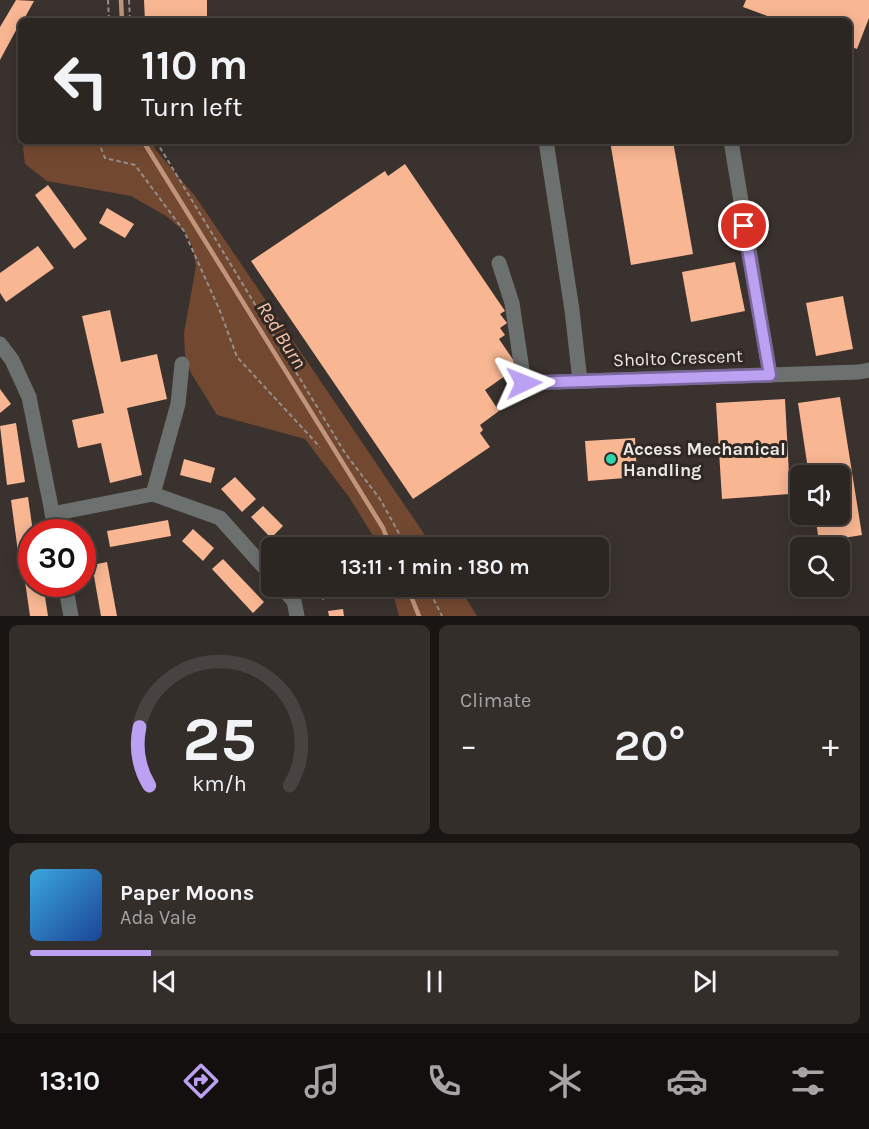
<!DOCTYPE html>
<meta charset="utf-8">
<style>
body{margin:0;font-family:Karla,sans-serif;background:#342e2a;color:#f1f3f6;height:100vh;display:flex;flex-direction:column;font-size:22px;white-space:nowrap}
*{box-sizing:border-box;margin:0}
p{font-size:20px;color:#a6a5a5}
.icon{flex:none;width:33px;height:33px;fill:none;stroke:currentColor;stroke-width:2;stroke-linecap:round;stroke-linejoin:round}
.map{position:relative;height:616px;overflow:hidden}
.panel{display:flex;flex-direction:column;gap:9px;padding:9px;background:#181513;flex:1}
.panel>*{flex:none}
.hud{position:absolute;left:18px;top:18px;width:834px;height:126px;border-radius:9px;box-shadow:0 3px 15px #0003,0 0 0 2px #484340;background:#2c2622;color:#f1f3f6;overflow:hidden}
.tools{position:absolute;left:790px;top:465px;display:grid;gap:12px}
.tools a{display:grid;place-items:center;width:60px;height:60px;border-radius:9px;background:#2c2622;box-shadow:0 3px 15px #0003,0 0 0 2px #484340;font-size:30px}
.speed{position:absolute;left:18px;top:519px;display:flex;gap:12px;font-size:30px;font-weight:700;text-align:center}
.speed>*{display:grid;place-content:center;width:78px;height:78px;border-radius:50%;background:#2c2622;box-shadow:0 3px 15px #0003,0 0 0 2px #484340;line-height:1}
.speed .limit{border:9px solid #d22;background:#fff;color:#111}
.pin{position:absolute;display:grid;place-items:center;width:51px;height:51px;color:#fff;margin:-26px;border:3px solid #fff;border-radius:50%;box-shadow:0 2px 6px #0007}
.me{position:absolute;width:66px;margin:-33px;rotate:88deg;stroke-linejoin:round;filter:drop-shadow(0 0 4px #0008)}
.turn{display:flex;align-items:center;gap:21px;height:126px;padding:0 24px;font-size:27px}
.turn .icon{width:78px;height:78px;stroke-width:2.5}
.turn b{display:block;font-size:42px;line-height:51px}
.big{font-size:45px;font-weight:600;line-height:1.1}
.panel .widget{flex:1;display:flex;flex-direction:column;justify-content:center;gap:9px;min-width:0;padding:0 21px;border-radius:9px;background:#342e2a}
.panel .dial{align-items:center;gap:0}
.dial svg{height:156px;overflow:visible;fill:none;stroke:#484340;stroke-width:7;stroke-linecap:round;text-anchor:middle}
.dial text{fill:#f1f3f6;stroke:none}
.song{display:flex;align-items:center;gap:18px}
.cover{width:72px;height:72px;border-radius:9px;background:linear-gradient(135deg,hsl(200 70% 55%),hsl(220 70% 35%))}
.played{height:6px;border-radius:3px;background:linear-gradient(90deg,#bca0f2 15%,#484340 15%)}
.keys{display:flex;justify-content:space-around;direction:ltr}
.heat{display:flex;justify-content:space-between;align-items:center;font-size:33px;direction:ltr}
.panel .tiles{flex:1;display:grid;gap:9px;grid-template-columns:1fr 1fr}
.widget:last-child{grid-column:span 2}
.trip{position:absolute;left:261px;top:537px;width:348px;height:60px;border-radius:9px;background:#2c2622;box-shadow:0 3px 15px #0003,0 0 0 2px #484340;font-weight:600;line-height:60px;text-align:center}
.menu{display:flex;height:96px;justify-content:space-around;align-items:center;background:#120f0e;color:#a6a5a5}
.menu .icon{width:42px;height:42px}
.menu .current{color:#bca0f2}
.menu b{font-size:27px;color:#f1f3f6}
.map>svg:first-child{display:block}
</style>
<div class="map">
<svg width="869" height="616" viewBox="0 0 869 616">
<rect width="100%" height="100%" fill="#3a322e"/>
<g fill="#734830">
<path d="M25,141h127l3,8 40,47 238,351h-53l-31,-50 -44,-58 -88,-24 -26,-42 -6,-18 -1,-22 12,-67 -4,-21 -8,-14 -18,-15 -35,-20 -84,-15 -22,-17 -2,-16z"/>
<path d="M391,587h68l18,29h-78z"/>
</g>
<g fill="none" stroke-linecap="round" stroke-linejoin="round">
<g stroke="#c1957b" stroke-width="4.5">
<path d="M121,0l1,21"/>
<path d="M143,141l240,387 8,20"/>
<path d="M407,586l12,30"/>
</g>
</g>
<g fill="#f8b692">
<path d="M16,0l18,1 -11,20h-2l-21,39v-33z"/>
<path d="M144,0h63v21h-62z"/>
<path d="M746,0h123v18l-12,31 -8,-3v-25h-68l-38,-14z"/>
<path d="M610,141h63l20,113 -62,11z"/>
<path d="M405,164l100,147 -5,3 7,9 -7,5 5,7 -6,4 19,28 -33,23 14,21 -19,14 3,5 -3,3 10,14 -77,52 -162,-238 134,-90 3,5z"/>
<path d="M48,185l39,54 -13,10 -39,-54z"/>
<path d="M107,208l27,16 -9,14 -26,-15z"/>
<path d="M38,246l16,22 -48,34 -6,-9v-20z"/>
<path d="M735,262l10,49 -54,11 -9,-50z"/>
<path d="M843,296l10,53 -37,7 -10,-53z"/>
<path d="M110,310l11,52 36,-8 10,45 -40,9 15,67 -32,8 -9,-40 -23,5 -6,-28 32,-7 -22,-97z"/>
<path d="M0,389l11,15 -11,9z"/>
<path d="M840,397l22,138 -43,7 -4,-28h25v-38h-31l-11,-73z"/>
<path d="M785,399l5,95 -68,5 -6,-96z"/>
<path d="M16,423l9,59 -18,3 -7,-59z"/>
<path d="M635,438l2,39 -49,4 -3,-40z"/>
<path d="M184,459l31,9 -4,15 -31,-8z"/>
<path d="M235,477l21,22 -14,13 -21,-23z"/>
<path d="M28,497l5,35h-1v25l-13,2 -8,-59z"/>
<path d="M263,506l20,20 -12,12 -20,-21z"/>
<path d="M168,520l3,16 -61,11 -3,-16z"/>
<path d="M193,529l21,19 -11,13 -21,-20z"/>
<path d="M291,536l11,12h-24z"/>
<path d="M223,559l41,43 -11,11 -41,-44z"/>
<path d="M107,562l10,54h-16l-9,-51z"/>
<path d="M32,573v11h11l5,32h-18l-6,-42z"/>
<path d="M314,586h18l3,5 -12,9z"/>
<path d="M343,609l1,7h-15l-1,-5z"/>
</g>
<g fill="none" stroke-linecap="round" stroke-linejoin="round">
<g stroke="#958e8b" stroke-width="2" stroke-dasharray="4.5 3" stroke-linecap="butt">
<path d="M108,0l1,21"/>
<path d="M129,0l1,21"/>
<path d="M98,141l7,17 30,7 49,66 36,80 17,46 83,90"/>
<path d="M156,141l189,312 35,46 27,49"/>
<path d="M427,586l15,30"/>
</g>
<g stroke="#6c716f" stroke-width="15">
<path d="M546,141l26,169 8,71"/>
<path d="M731,141l39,234"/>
<path d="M499,263l13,40 12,80 335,-11 10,-2"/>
<path d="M0,344l12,16 17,37 27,135"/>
<path d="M153,494l25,-90 4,-40"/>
<path d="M52,514l101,-20 67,24 52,58"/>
<path d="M65,584l6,32"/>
<path d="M280,586l14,15 3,15"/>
</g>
</g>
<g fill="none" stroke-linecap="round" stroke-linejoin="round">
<defs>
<path id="route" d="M524,383l246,-8 -26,-149"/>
</defs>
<use href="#route" stroke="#7a689d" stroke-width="15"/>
<use href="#route" stroke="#bca0f2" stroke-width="10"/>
</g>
<circle fill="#2fd4aa" stroke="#302824" stroke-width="2" cx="611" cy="459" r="6"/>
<g text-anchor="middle" stroke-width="6" stroke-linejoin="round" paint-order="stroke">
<g font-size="18" fill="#ede8e5" stroke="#302824">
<text transform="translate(678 358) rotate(-2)" y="6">Sholto Crescent</text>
</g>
<g font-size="18" font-weight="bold" fill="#ede8e5" stroke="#302824" text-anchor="start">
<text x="623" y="455">Access Mechanical<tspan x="623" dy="21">Handling</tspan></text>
</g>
<g font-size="20" font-style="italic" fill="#fac5a8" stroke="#302824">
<text transform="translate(282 335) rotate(58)" y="7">Red Burn</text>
</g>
</g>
</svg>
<div class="tools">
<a><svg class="icon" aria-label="sound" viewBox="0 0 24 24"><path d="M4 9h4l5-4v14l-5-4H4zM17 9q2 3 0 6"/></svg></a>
<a><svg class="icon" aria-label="search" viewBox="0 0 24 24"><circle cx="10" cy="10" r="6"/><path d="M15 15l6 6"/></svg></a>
</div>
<div class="speed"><div class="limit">30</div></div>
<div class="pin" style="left:744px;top:226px;background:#d93025"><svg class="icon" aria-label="arrive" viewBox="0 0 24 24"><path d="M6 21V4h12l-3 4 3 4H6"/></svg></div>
<svg class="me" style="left:524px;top:383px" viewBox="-20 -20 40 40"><path d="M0-17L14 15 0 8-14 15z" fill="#bca0f2" stroke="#fff" stroke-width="4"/></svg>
<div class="trip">13:11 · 1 min · 180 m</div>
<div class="hud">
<div class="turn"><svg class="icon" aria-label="left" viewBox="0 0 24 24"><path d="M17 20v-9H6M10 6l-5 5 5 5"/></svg><div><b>110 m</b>Turn left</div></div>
</div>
</div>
<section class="panel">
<div class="tiles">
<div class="widget dial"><svg viewBox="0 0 100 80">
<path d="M14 69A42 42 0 1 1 86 69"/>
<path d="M14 69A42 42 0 0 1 9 39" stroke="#bca0f2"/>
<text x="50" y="56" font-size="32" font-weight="700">25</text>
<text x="50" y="72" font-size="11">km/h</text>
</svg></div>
<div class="widget"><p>Climate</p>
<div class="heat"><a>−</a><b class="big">20°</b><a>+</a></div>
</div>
<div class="widget">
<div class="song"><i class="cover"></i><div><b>Paper Moons</b><p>Ada Vale</p></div></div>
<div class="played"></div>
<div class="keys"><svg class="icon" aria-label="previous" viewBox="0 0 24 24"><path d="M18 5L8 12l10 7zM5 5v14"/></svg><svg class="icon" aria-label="pause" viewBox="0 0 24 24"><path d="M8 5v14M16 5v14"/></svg><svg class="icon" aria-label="next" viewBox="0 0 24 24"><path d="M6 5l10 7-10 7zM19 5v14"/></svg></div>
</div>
</div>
</section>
<nav class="menu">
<b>13:10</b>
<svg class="icon current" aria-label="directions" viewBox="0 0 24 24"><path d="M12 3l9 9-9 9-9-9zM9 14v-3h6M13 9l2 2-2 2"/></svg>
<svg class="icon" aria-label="music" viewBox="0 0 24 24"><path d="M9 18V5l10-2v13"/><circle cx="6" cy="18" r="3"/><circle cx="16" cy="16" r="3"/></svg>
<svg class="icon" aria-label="phone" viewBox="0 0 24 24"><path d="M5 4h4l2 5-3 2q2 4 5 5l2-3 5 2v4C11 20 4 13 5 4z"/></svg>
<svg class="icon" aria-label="climate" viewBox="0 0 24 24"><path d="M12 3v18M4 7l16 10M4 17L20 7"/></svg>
<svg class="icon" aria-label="car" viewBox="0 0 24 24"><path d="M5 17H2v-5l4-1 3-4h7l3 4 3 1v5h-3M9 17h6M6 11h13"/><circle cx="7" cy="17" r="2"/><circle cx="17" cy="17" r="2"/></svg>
<svg class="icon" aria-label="filters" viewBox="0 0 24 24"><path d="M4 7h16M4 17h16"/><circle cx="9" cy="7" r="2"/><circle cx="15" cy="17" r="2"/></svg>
</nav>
